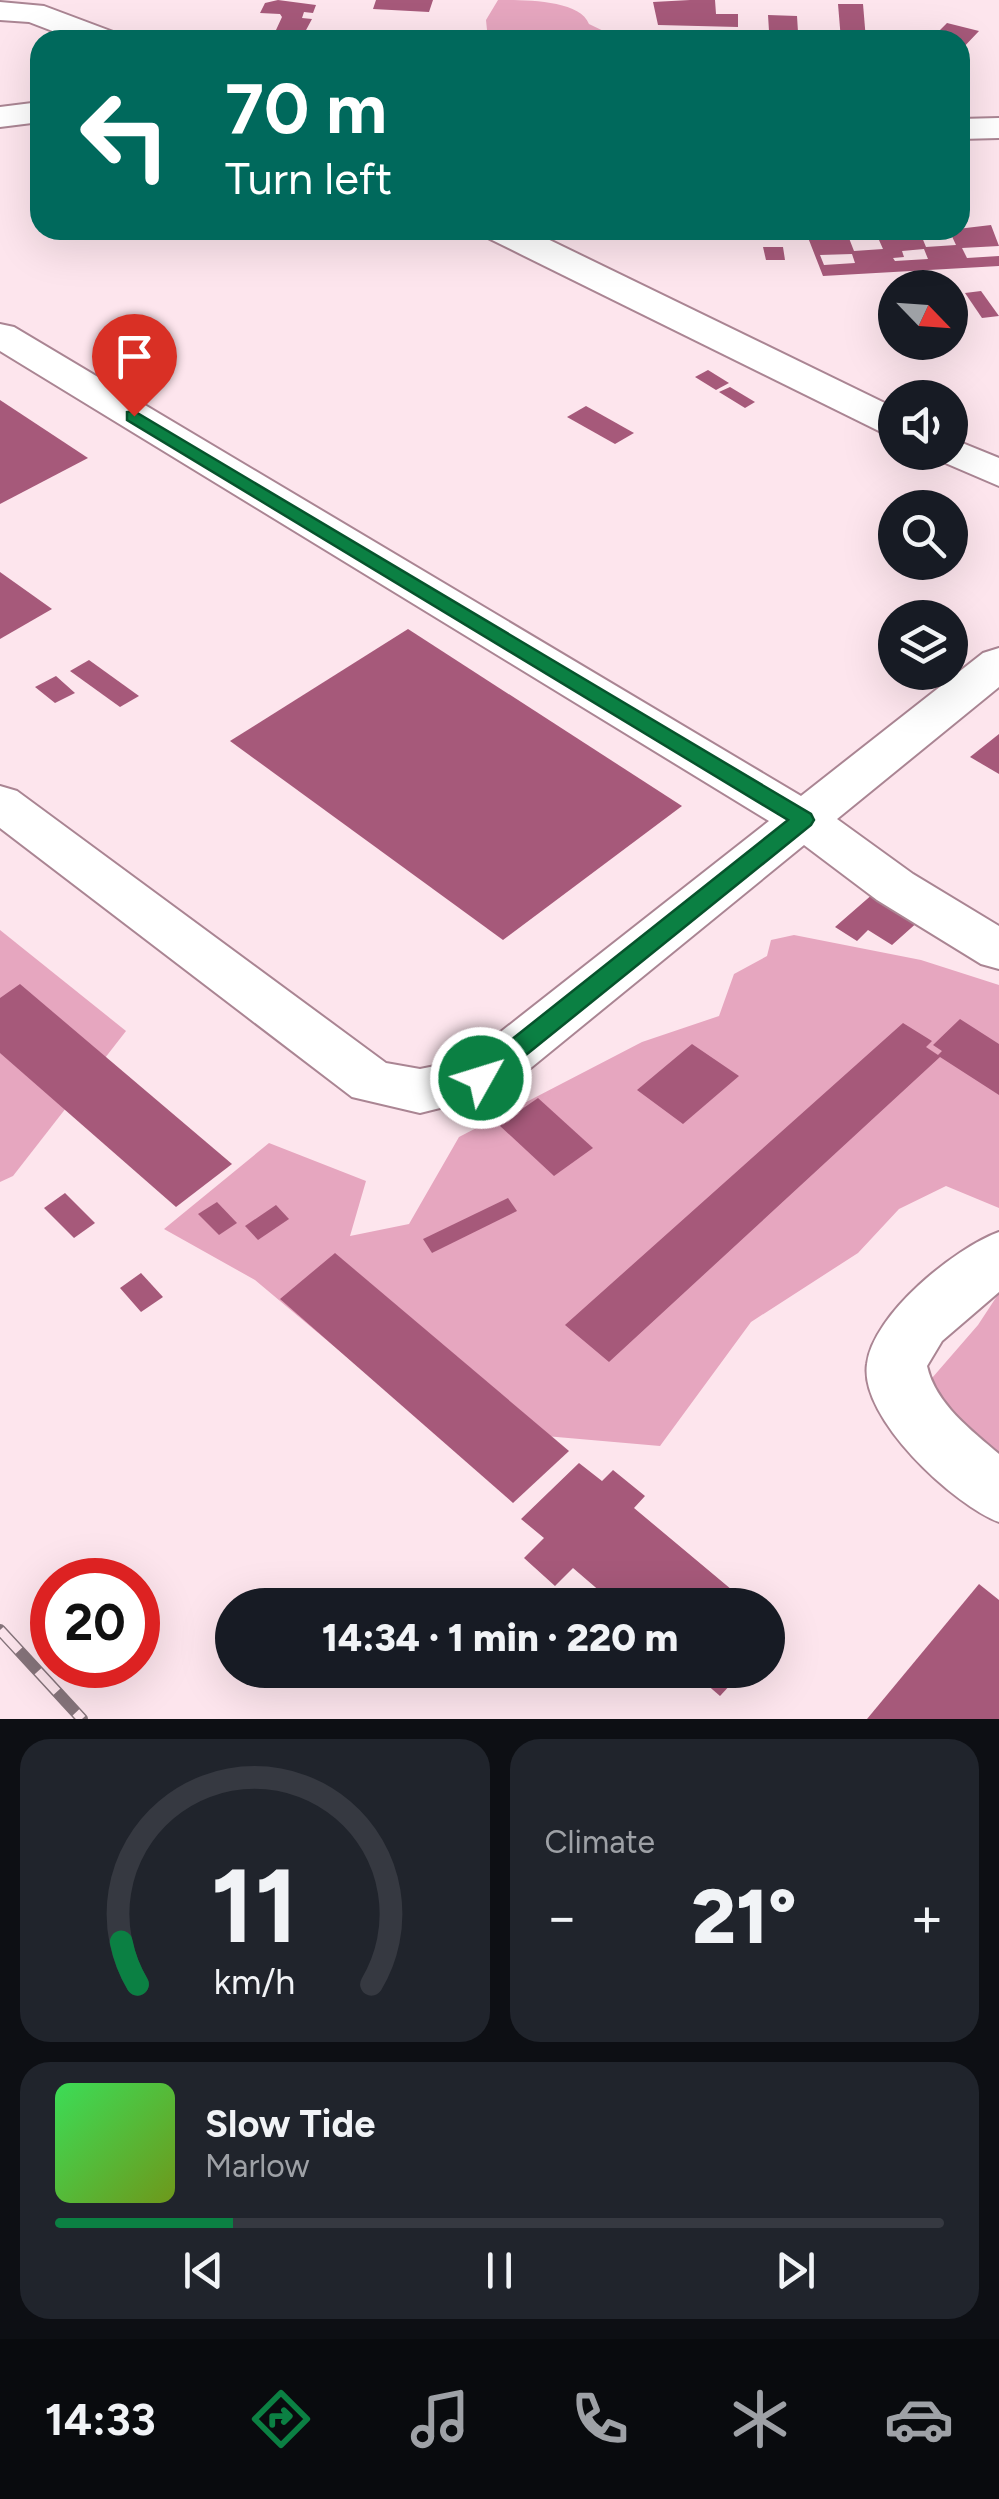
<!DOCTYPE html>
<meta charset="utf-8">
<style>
body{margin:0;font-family:Figtree,sans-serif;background:#20242c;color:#f1f3f6;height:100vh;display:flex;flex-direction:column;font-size:38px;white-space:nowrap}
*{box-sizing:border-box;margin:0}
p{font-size:32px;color:#9ea1a6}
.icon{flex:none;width:55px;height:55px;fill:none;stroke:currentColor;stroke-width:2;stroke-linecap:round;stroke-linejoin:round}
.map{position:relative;height:1719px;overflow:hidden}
.sheet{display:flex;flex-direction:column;gap:20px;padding:20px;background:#0d0f14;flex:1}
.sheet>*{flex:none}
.banner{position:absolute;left:30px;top:30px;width:940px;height:210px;border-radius:30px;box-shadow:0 10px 40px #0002;background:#00695c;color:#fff;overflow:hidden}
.needle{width:65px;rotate:115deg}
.controls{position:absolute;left:878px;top:270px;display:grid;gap:20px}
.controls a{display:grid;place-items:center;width:90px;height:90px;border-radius:50%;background:#171b24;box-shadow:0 10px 40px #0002;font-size:50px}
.speed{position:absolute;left:30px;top:1558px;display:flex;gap:20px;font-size:50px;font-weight:700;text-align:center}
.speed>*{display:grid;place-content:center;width:130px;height:130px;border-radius:50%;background:#171b24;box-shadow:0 10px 40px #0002;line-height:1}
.speed .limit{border:15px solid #d22;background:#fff;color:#111}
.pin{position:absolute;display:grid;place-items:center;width:85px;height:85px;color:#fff;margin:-102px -42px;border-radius:50% 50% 50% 0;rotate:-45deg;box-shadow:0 0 10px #0007}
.pin .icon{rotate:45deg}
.me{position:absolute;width:110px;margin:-55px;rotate:51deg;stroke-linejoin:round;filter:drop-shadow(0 0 8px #0008)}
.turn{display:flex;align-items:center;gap:35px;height:210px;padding:0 30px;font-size:45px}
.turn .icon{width:130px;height:130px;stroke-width:2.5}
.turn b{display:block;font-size:70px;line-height:85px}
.big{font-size:75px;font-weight:800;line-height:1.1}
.sheet .widget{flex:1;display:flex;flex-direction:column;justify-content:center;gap:15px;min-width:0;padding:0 35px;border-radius:30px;background:#20242c}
.sheet .dial{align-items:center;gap:0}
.dial svg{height:260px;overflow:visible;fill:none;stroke:#363941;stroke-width:7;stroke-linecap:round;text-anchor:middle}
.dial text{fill:#f1f3f6;stroke:none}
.song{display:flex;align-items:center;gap:30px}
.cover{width:120px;height:120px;border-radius:15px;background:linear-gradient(135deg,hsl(130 70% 55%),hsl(80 70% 35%))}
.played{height:10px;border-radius:5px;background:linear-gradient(90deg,#0b8043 20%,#363941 20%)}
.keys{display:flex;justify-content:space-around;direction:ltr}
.heat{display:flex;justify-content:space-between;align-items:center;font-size:55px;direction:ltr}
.sheet .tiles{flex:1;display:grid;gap:20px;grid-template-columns:1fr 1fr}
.widget:last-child{grid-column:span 2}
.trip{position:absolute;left:215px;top:1588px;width:570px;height:100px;border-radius:50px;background:#171b24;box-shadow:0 10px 40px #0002;font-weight:800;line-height:100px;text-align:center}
.tab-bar{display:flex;height:160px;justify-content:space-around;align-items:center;background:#090b0e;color:#9ea1a6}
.tab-bar .icon{width:70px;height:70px}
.tab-bar .current{color:#0b8043}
.tab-bar b{font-size:45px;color:#f1f3f6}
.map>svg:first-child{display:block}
</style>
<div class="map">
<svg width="999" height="1719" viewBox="0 0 999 1719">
<rect width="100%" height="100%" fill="#fde5ed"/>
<g fill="#e6a6bf">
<path d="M498,0c28,0 82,0 91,24l27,13 22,-2 27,5 21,-7 66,7h-264l-2,-20z"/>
<path d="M0,930l126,101 -113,145 -13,6z"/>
<path d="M794,935l127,25 78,25v223l-53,-22 -47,23 -41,44 -107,69 -91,124 -231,-20 -174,-146 -91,-51 105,-86 97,38 -16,55 59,-12 50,-87 183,-95 77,-26 15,-42 33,-18 4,-16z"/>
<path d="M999,1293v220l-106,-90 85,-98z"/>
</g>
<g fill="#a6597a" fill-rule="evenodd">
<path d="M278,0l38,5 -3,8 -9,-1 -2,6 10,1 -7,13 -29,-2 6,-13 -2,-3 -20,-1 5,-10z"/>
<path d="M376,0h57l-4,12 -56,-3z"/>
<path d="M690,0h25l1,14h22v13l-80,-2 -5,-23z"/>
<path d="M838,4h25l3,36h-25z"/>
<path d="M768,15l29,1 1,16 -29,-1z"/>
<path d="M947,23l32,8 -19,20v-11h-40l5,-6 9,2z"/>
<path d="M991,225l8,21 -37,2 5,10 32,-2v10l-176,10 -16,-41 40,-2 7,18 29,-2 -8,-18 44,-1 7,17 30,-2 -7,-15zM924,249l4,10 -33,2 -2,-3 11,-1 -2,-6zM852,254l3,9 -31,2 -4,-10z"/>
<path d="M763,247h20l2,13h-19z"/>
<path d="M981,291l18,25 -17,2 -17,-25z"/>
<path d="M708,370l21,13 -13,7 -21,-13z"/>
<path d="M730,387l25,15 -10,6 -26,-16z"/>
<path d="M0,400l88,58 -88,46z"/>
<path d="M586,406l48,27 -19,11 -48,-27z"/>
<path d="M0,572l52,37 -52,30z"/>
<path d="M408,629l274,177 -179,134 -273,-199z"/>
<path d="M89,660l50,36 -19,11 -50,-36z"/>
<path d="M56,676l19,17 -20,10 -20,-16z"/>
<path d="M999,734v40l-29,-17z"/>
<path d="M874,893l46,27 -28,25 -24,-15 -11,11 -22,-14z"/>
<path d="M20,984l212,180 -56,43 -176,-154v-55z"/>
<path d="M960,1019l39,25v51l-59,-38 -331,305 -44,-37 338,-302 29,18 -6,6 12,8 4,-4 -9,-6z"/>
<path d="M692,1044l47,32 -56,48 -46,-34z"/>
<path d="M538,1098l55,50 -39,28 -55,-51z"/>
<path d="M65,1193l30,30 -21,15 -30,-30z"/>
<path d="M508,1198l9,13 -85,42 -9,-14z"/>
<path d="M217,1202l20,21 -18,12 -21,-21z"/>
<path d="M276,1205l13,14 -31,21 -13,-14z"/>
<path d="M335,1253l234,198 -56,52 -233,-204z"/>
<path d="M141,1273l22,24 -22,15 -21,-24z"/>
<path d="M579,1463l23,18 11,-11 32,26 -11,12 116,97h-134l-43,-37 -18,18 -31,-28 20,-20 -23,-19z"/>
<path d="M979,1584l20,16v119h-132z"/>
<path d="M690,1670h54l-24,26z"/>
</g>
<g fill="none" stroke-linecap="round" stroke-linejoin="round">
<defs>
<g id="minor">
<path d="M0,2l44,4 72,27 5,7h-45l-47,-18 -29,-2z"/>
<path d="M40,102v20l-40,5v-20z"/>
<path d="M999,118v20l-39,1v-20z"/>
<path d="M483,230h46l366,178v27l-14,-3 -393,-194z"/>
<path d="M0,324l14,3 787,469 182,-143 16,-5v39l-162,132 76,55 86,52v43l-18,-5 -104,-64 -73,-55 -304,248 -80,20 -68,-16 -352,-269v-42l17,5 369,272 34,6 45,-9 304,-239 -769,-470z"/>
<path d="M950,438l49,20v28l-63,-27 -5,-7h19z"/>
<path d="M999,1232v60l-57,49 -15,25c8,37 44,64 72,88v68c-45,-17 -140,-104 -132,-158 6,-50 88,-116 132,-132z"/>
</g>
</defs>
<use href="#minor" stroke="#aa8593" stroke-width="4"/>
<use href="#minor" fill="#fff" fill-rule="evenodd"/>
<defs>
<path id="rail" d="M0,1630l82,89"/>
</defs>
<use href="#rail" stroke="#86747b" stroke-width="12"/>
<use href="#rail" stroke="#fde5ed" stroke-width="9" stroke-dasharray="28" stroke-linecap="butt"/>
</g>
<path fill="#0b8043" stroke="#07532c" stroke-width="2.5" d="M134,411l677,403 3,6 -3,5 -321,259h-18l-3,-6 3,-7 316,-251 -661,-400v-8z"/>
</svg>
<div class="controls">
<a><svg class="needle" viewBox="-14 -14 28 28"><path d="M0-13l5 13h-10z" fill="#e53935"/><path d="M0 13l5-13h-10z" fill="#9ea1a6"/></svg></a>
<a><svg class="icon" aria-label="sound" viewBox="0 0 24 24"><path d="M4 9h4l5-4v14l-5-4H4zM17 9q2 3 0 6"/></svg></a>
<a><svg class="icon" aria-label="search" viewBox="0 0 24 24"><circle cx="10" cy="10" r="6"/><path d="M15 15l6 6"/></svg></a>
<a><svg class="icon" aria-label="layers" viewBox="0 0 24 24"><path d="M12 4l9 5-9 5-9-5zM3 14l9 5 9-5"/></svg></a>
</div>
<div class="speed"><div class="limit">20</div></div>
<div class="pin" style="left:134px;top:416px;background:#d93025"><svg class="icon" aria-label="arrive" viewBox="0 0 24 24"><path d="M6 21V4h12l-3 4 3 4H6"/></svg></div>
<svg class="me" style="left:481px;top:1078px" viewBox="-20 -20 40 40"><circle r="17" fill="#0b8043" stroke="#fff" stroke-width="3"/><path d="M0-11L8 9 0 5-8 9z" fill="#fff"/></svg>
<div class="trip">14:34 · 1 min · 220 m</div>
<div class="banner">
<div class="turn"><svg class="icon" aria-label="left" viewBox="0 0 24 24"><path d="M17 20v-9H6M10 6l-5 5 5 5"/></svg><div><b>70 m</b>Turn left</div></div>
</div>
</div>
<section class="sheet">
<div class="tiles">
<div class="widget dial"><svg viewBox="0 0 100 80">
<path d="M14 69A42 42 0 1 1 86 69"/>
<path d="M14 69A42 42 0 0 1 9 56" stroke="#0b8043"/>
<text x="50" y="56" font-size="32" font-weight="700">11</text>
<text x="50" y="72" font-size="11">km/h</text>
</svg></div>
<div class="widget"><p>Climate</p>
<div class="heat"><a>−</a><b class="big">21°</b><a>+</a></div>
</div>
<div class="widget">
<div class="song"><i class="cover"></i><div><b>Slow Tide</b><p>Marlow</p></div></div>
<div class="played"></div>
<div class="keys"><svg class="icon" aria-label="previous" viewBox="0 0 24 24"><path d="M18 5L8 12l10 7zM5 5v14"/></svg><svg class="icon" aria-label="pause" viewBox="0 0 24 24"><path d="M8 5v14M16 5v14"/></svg><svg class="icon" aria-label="next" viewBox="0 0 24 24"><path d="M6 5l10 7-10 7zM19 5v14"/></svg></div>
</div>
</div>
</section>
<nav class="tab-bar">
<b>14:33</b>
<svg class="icon current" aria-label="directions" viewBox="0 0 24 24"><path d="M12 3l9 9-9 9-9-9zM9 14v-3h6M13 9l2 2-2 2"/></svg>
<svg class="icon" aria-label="music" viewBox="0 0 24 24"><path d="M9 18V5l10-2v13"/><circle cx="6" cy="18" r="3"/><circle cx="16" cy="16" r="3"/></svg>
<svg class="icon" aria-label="phone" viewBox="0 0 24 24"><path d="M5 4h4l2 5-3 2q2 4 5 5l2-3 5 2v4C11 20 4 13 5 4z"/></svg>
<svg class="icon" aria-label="climate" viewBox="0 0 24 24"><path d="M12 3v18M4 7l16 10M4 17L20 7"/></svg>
<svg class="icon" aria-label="car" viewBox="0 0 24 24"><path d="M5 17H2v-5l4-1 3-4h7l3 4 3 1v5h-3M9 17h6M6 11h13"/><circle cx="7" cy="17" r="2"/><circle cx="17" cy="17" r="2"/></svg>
</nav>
